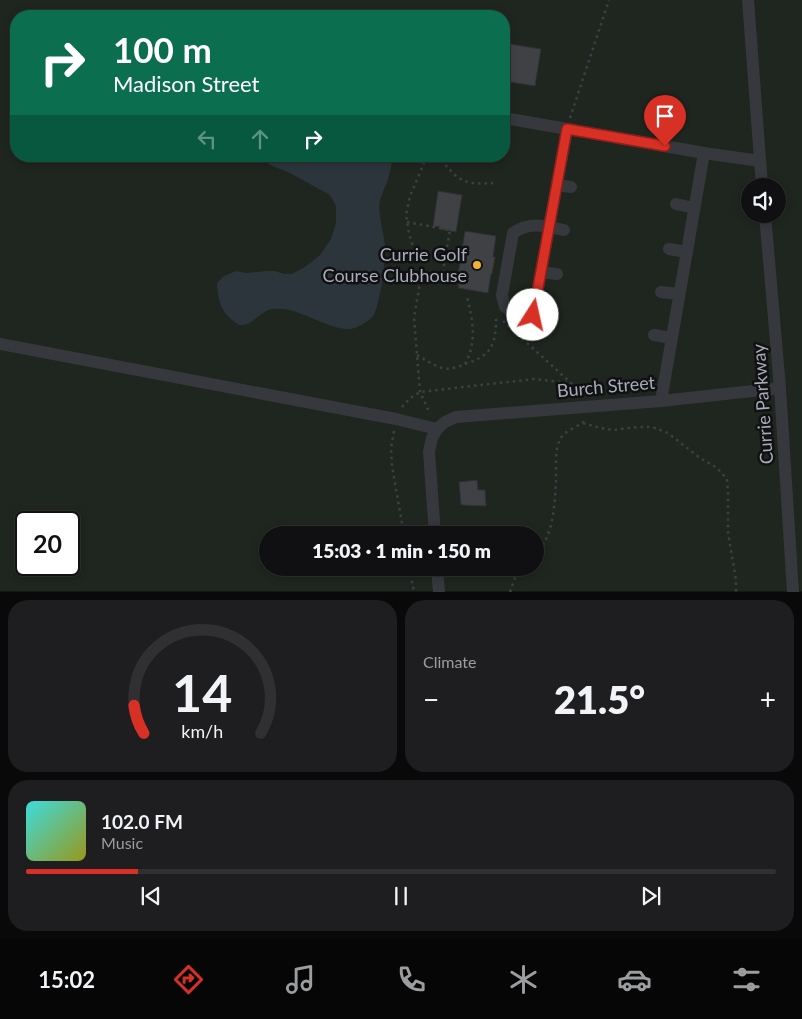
<!DOCTYPE html>
<meta charset="utf-8">
<style>
body{margin:0;font-family:Lato,sans-serif;background:#1e1e20;color:#f1f3f6;height:100vh;display:flex;flex-direction:column;font-size:19px;white-space:nowrap}
*{box-sizing:border-box;margin:0}
p{font-size:16px;color:#9c9d9f}
.icon{flex:none;width:28px;height:28px;fill:none;stroke:currentColor;stroke-width:2;stroke-linecap:round;stroke-linejoin:round}
.map{position:relative;height:592px;overflow:hidden}
.side{display:flex;flex-direction:column;gap:8px;padding:8px;background:#09090a;flex:1}
.side>*{flex:none}
.guide{position:absolute;left:10px;top:10px;width:500px;height:152px;border-radius:20px;box-shadow:0 2px 8px #0003,0 0 0 1px #303032;background:#0b6e4f;color:#fff;overflow:hidden}
.controls{position:absolute;left:741px;top:178px;display:grid;gap:10px}
.controls a{display:grid;place-items:center;width:45px;height:45px;border-radius:50%;background:#101012;box-shadow:0 2px 8px #0003,0 0 0 1px #303032;font-size:25px}
.speed{position:absolute;left:15px;top:511px;display:flex;gap:10px;font-size:25px;font-weight:700;text-align:center}
.speed>*{display:grid;place-content:center;width:65px;height:65px;border-radius:50%;background:#101012;box-shadow:0 2px 8px #0003,0 0 0 1px #303032;line-height:1}
.speed .limit{border:2px solid #111;border-radius:8px;background:#fff;color:#111}
.pin{position:absolute;display:grid;place-items:center;width:42px;height:42px;color:#fff;margin:-51px -21px;border-radius:50% 50% 50% 0;rotate:-45deg;box-shadow:0 0 5px #0007}
.pin .icon{rotate:45deg}
.me{position:absolute;width:55px;margin:-28px;rotate:10deg;stroke-linejoin:round;filter:drop-shadow(0 0 4px #0008)}
.turn{display:flex;align-items:center;gap:18px;height:105px;padding:0 20px;font-size:22px}
.turn .icon{width:65px;height:65px;stroke-width:2.5}
.turn b{display:block;font-size:35px;line-height:42px}
.lanes{display:flex;align-items:center;height:48px;padding:0 20px;background:#0003;justify-content:center;gap:25px;direction:ltr}
.lanes .off{opacity:.35}
.big{font-size:38px;font-weight:800;line-height:1.1}
.side .widget{flex:1;display:flex;flex-direction:column;justify-content:center;gap:8px;min-width:0;padding:0 18px;border-radius:20px;background:#1e1e20}
.side .dial{align-items:center;gap:0}
.dial svg{height:130px;overflow:visible;fill:none;stroke:#303032;stroke-width:7;stroke-linecap:round;text-anchor:middle}
.dial text{fill:#f1f3f6;stroke:none}
.song{display:flex;align-items:center;gap:15px}
.cover{width:60px;height:60px;border-radius:8px;background:linear-gradient(135deg,hsl(180 70% 55%),hsl(60 70% 35%))}
.played{height:5px;border-radius:2px;background:linear-gradient(90deg,#d93025 15%,#303032 15%)}
.keys{display:flex;justify-content:space-around;direction:ltr}
.heat{display:flex;justify-content:space-between;align-items:center;font-size:28px;direction:ltr}
.side .tiles{flex:1;display:grid;gap:8px;grid-template-columns:1fr 1fr}
.widget:last-child{grid-column:span 2}
.trip{position:absolute;left:259px;top:526px;width:285px;height:50px;border-radius:25px;background:#101012;box-shadow:0 2px 8px #0003,0 0 0 1px #303032;font-weight:800;line-height:50px;text-align:center}
.tab-bar{display:flex;height:80px;justify-content:space-around;align-items:center;background:#060607;color:#9c9d9f}
.tab-bar .icon{width:35px;height:35px}
.tab-bar .on{color:#d93025}
.tab-bar b{font-size:22px;color:#f1f3f6}
.map>svg:first-child{display:block}
</style>
<div class="map">
<svg width="802" height="592" viewBox="0 0 802 592">
<rect width="100%" height="100%" fill="#161618"/>
<path fill="#1e261f" fill-rule="evenodd" d="M0,0h802v591h-802zM16,16h488v140h-488zM750,186h28v28h-28zM26,522h43v43h-43zM268,535h267v33h-267z"/>
<path fill="#2c353c" d="M261,156h132c-1,8 -3,15 -5,23 -2,7 -6,14 -8,21 -3,18 6,35 5,53 0,11 -6,56 -12,63 -5,6 -16,12 -23,13 -27,0 -50,-23 -77,-20 -10,1 -17,11 -26,15 -2,1 -5,1 -8,1 -17,-11 -21,-22 -22,-42l7,-7 12,-5 10,2 20,-2h9l9,3h8l13,-7 15,-12 11,-16 5,-16v-17l-6,-11 -42,-23 -16,-6 -9,-6z"/>
<g fill="#404145" stroke="#303034">
<path d="M504,43l37,6 -6,37 -31,-5z"/>
<path d="M438,191l24,4 -6,37 -16,-3v-2l-7,-1z"/>
<path d="M465,231l31,5 -3,21h2l-3,17h-1l-3,19 -30,-5 2,-13h-2z"/>
<path d="M477,480l1,10h7l1,16 -25,-1 -2,-23z"/>
</g>
<g fill="none" stroke-linecap="round" stroke-linejoin="round">
<g stroke="#3d3f44" stroke-width="2.5" stroke-dasharray="2.5 4" stroke-linecap="butt">
<path d="M570,118l39,-118"/>
<path d="M427,156l-17,40 -4,19 3,19 9,26 3,16 -7,42 6,74 10,22"/>
<path d="M436,156c6,5 11,11 17,17 11,12 25,11 40,10"/>
<path d="M407,222l43,8 -8,46h-21"/>
<path d="M503,321l68,62 6,5 2,7"/>
<path d="M417,355c8,5 16,10 25,13 8,2 16,-1 23,-4 28,-9 31,-20 31,-48"/>
<path d="M465,364c12,-21 8,-44 2,-67"/>
<path d="M402,407l7,-8 11,-7 114,-13 36,4"/>
<path d="M583,423l17,5 14,2 24,-3h14l16,6 32,25 17,10 10,11 1,14v40l8,47v12"/>
<path d="M394,431l-3,17 1,18 12,69"/>
<path d="M535,556c3,-4 7,-8 9,-13 10,-18 11,-42 12,-62 1,-14 -3,-34 7,-46 5,-5 14,-9 20,-12v-3"/>
<path d="M409,568l5,24"/>
<path d="M510,592l5,-14 10,-10"/>
</g>
<g stroke="#37383d" stroke-width="12">
<path d="M748,0l14,186"/>
<path d="M504,118l200,35 56,8"/>
<path d="M557,185l14,2"/>
<path d="M676,204l18,4"/>
<path d="M765,214l15,174 13,204"/>
<path d="M669,249l18,3"/>
<path d="M541,272l16,2"/>
<path d="M661,292l18,2"/>
<path d="M533,315l34,-186"/>
<path d="M549,317l-34,-5 -10,-5 -3,-12 11,-62c17,-12 32,-7 51,-3"/>
<path d="M654,335l18,3"/>
<path d="M0,344l396,75 41,10"/>
<path d="M661,401l43,-248"/>
<path d="M435,535l-6,-83 3,-14 5,-9 8,-7 11,-5 205,-16 119,-13"/>
<path d="M437,568l2,24"/>
</g>
</g>
<g fill="none" stroke-linecap="round" stroke-linejoin="round">
<defs>
<path id="route" d="M533,315l34,-186 98,17"/>
</defs>
<use href="#route" stroke="#8d1f18" stroke-width="12"/>
<use href="#route" stroke="#d93025" stroke-width="9"/>
</g>
<circle fill="#f2b134" stroke="#111113" stroke-width="2" cx="477" cy="265" r="5"/>
<g text-anchor="middle" stroke-width="5" stroke-linejoin="round" paint-order="stroke">
<g font-size="18" fill="#a8adb8" stroke="#111113" text-anchor="end">
<text x="467" y="261">Currie Golf<tspan x="467" dy="21">Course Clubhouse</tspan></text>
</g>
<g font-size="18" fill="#a8adb8" stroke="#111113">
<text transform="translate(606 387) rotate(-5)" y="6">Burch Street</text>
<text transform="translate(763 404) rotate(-94)" y="6">Currie Parkway</text>
</g>
</g>
</svg>
<div class="controls">
<a><svg class="icon" aria-label="sound" viewBox="0 0 24 24"><path d="M4 9h4l5-4v14l-5-4H4zM17 9q2 3 0 6"/></svg></a>
</div>
<div class="speed"><div class="limit">20</div></div>
<div class="pin" style="left:665px;top:146px;background:#d93025"><svg class="icon" aria-label="arrive" viewBox="0 0 24 24"><path d="M6 21V4h12l-3 4 3 4H6"/></svg></div>
<svg class="me" style="left:533px;top:315px" viewBox="-20 -20 40 40"><circle r="19" fill="#fff"/><path d="M0-13L10 11 0 6-10 11z" fill="#d93025"/></svg>
<div class="trip">15:03 · 1 min · 150 m</div>
<div class="guide">
<div class="turn"><svg class="icon" aria-label="right" viewBox="0 0 24 24"><path d="M7 20v-9h11M14 6l5 5-5 5"/></svg><div><b>100 m</b>Madison Street</div></div>
<div class="lanes"><svg class="icon off" aria-label="left" viewBox="0 0 24 24"><path d="M17 20v-9H6M10 6l-5 5 5 5"/></svg><svg class="icon off" aria-label="ahead" viewBox="0 0 24 24"><path d="M12 20V5M6 11l6-6 6 6"/></svg><svg class="icon" aria-label="right" viewBox="0 0 24 24"><path d="M7 20v-9h11M14 6l5 5-5 5"/></svg></div>
</div>
</div>
<section class="side">
<div class="tiles">
<div class="widget dial"><svg viewBox="0 0 100 80">
<path d="M14 69A42 42 0 1 1 86 69"/>
<path d="M14 69A42 42 0 0 1 8 52" stroke="#d93025"/>
<text x="50" y="56" font-size="32" font-weight="700">14</text>
<text x="50" y="72" font-size="11">km/h</text>
</svg></div>
<div class="widget"><p>Climate</p>
<div class="heat"><a>−</a><b class="big">21.5°</b><a>+</a></div>
</div>
<div class="widget">
<div class="song"><i class="cover"></i><div><b>102.0 FM</b><p>Music</p></div></div>
<div class="played"></div>
<div class="keys"><svg class="icon" aria-label="previous" viewBox="0 0 24 24"><path d="M18 5L8 12l10 7zM5 5v14"/></svg><svg class="icon" aria-label="pause" viewBox="0 0 24 24"><path d="M8 5v14M16 5v14"/></svg><svg class="icon" aria-label="next" viewBox="0 0 24 24"><path d="M6 5l10 7-10 7zM19 5v14"/></svg></div>
</div>
</div>
</section>
<nav class="tab-bar">
<b>15:02</b>
<svg class="icon on" aria-label="directions" viewBox="0 0 24 24"><path d="M12 3l9 9-9 9-9-9zM9 14v-3h6M13 9l2 2-2 2"/></svg>
<svg class="icon" aria-label="music" viewBox="0 0 24 24"><path d="M9 18V5l10-2v13"/><circle cx="6" cy="18" r="3"/><circle cx="16" cy="16" r="3"/></svg>
<svg class="icon" aria-label="phone" viewBox="0 0 24 24"><path d="M5 4h4l2 5-3 2q2 4 5 5l2-3 5 2v4C11 20 4 13 5 4z"/></svg>
<svg class="icon" aria-label="climate" viewBox="0 0 24 24"><path d="M12 3v18M4 7l16 10M4 17L20 7"/></svg>
<svg class="icon" aria-label="car" viewBox="0 0 24 24"><path d="M5 17H2v-5l4-1 3-4h7l3 4 3 1v5h-3M9 17h6M6 11h13"/><circle cx="7" cy="17" r="2"/><circle cx="17" cy="17" r="2"/></svg>
<svg class="icon" aria-label="filters" viewBox="0 0 24 24"><path d="M4 7h16M4 17h16"/><circle cx="9" cy="7" r="2"/><circle cx="15" cy="17" r="2"/></svg>
</nav>
